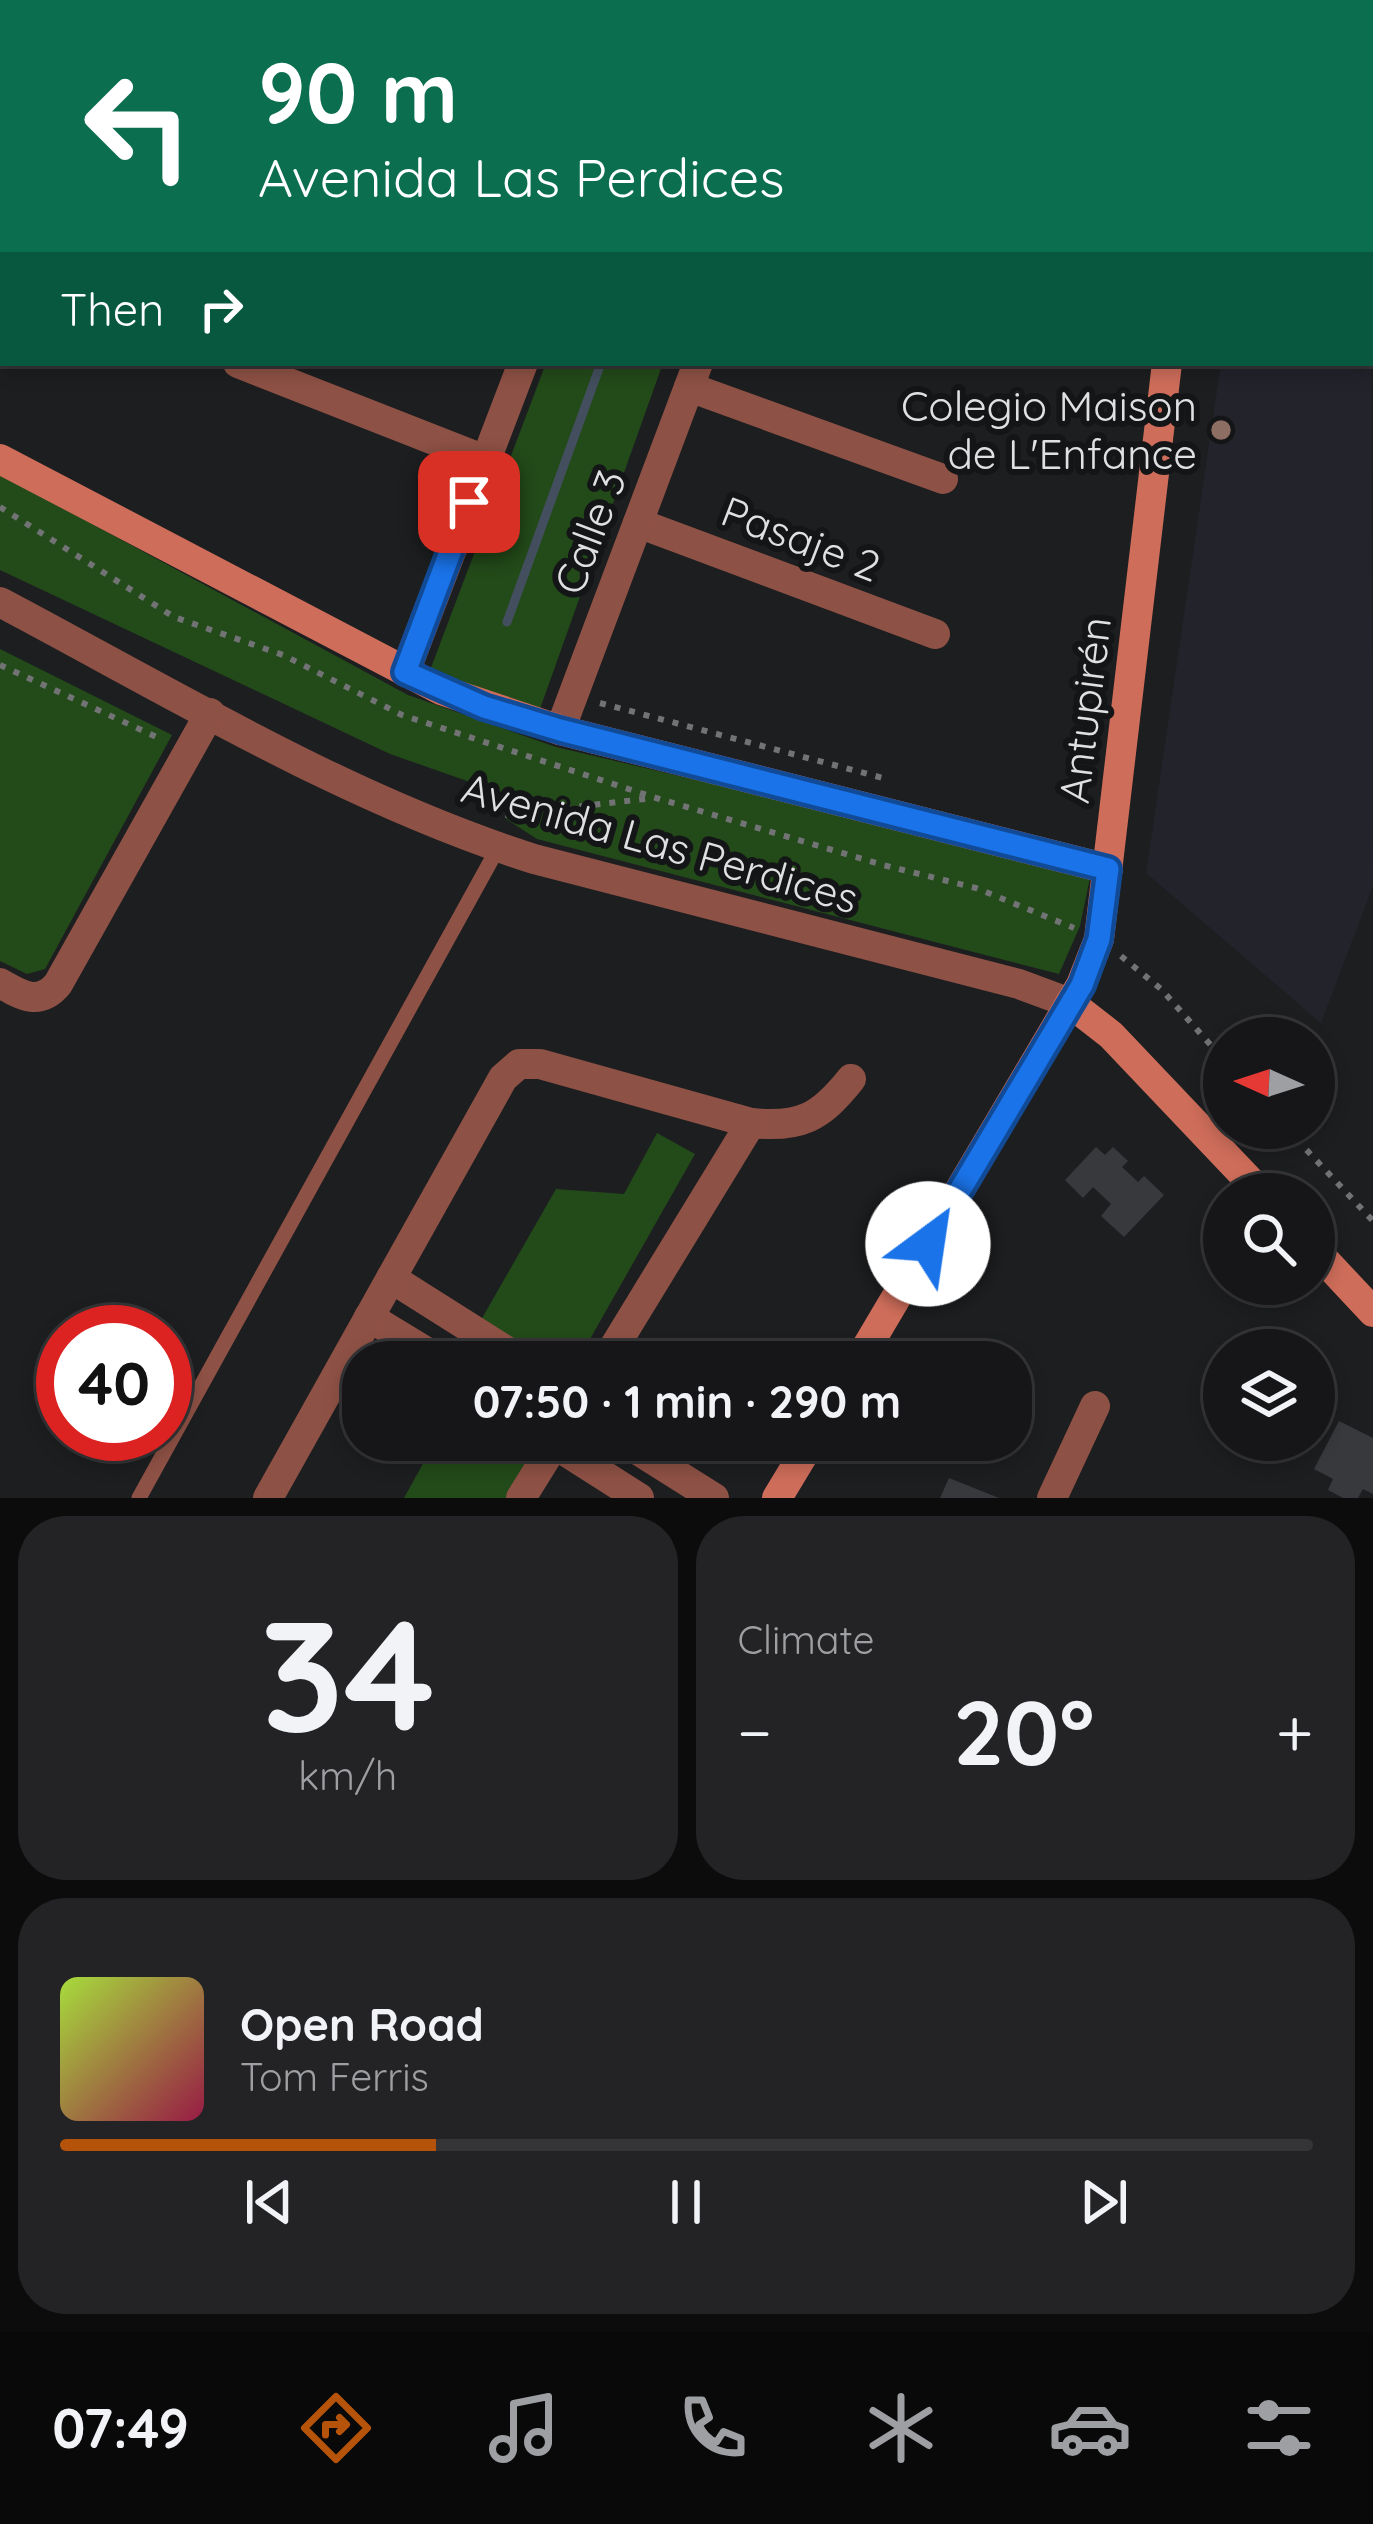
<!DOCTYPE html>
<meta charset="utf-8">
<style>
body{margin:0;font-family:Quicksand,sans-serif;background:#232325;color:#f1f3f6;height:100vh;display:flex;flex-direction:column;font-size:45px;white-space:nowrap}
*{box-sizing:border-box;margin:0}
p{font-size:39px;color:#9e9fa2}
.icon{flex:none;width:66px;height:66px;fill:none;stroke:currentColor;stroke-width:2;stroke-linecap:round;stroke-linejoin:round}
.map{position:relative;height:1498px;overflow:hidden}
.details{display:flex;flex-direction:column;gap:18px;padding:18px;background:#0c0c0d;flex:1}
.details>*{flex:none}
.hud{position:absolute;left:0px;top:0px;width:1374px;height:366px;box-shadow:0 6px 18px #0003,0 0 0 3px #353537;background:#0b6e4f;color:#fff;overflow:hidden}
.needle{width:78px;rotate:273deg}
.tools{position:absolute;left:1203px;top:1017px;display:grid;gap:24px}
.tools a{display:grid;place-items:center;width:132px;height:132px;border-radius:50%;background:#161618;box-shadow:0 6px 18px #0003,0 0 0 3px #353537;font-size:60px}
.speed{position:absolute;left:36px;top:1305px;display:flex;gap:24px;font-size:60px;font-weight:700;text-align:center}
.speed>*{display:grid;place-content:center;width:156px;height:156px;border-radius:50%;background:#161618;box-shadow:0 6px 18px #0003,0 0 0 3px #353537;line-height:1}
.speed .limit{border:18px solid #d22;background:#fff;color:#111}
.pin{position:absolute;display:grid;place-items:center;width:102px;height:102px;color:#fff;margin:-51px;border-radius:24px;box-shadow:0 6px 18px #0006}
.me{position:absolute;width:132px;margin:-66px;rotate:31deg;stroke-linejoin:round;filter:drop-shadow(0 0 9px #0008)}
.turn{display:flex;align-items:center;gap:42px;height:252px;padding:0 60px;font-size:54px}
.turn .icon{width:156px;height:156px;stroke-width:2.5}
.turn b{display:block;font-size:84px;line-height:102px}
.then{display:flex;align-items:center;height:114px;padding:0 60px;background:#0003;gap:24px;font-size:45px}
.big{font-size:90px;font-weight:800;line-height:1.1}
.details .card{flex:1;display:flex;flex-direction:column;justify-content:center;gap:18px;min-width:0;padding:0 42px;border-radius:48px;background:#232325}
.details .dial{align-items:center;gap:0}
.dial b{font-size:156px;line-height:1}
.song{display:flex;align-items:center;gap:36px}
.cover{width:144px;height:144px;border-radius:18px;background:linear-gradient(135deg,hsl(80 70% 55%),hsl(340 70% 35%))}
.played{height:12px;border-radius:6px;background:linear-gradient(90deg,#b45309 30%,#353537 30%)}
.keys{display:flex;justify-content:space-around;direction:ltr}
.heat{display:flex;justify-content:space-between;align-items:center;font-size:66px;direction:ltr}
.details .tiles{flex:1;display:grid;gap:18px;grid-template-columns:1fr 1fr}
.card:last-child{grid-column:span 2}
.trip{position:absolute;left:342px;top:1341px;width:690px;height:120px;border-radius:48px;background:#161618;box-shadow:0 6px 18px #0003,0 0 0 3px #353537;font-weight:800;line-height:120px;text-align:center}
.tabs{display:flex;height:192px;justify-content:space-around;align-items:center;background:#09090a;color:#9e9fa2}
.tabs .icon{width:84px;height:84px}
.tabs .selected{color:#b45309}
.tabs b{font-size:54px;color:#f1f3f6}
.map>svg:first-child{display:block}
</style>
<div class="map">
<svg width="1373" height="1498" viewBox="0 0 1373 1498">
<rect width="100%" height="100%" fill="#1d1e20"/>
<path fill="#22232b" d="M1371,305l2,581 -52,137 -175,-150 75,-510h150z"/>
<g fill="#234a19">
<path d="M546,363h117l-123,346 -111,-36z"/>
<path d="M0,474l408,221 148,52 535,126 -11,53 -21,48 -522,-135 -31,-20 4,-23 -120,-42 -390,-184z"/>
<path d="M0,649l172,86 -127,234 -18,5 -27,-13z"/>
<path d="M657,1133l38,21 -118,208h-23l-73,-42 75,-131 68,5z"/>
<path d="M436,1440h88l11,6 -29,52h-102z"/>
</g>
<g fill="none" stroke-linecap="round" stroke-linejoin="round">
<path stroke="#434f5e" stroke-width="9" d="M507,622l94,-259"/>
</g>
<g fill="#38393c">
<path d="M1096,1147l9,8 8,-8 15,14 -6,6 16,15 6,-6 20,19 -40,42 -23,-21 10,-12 -18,-17 -10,11 -18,-18z"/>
<path d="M1339,1421l34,17v56l-10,-5 -5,9h-15l-15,-8 5,-11 -19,-10z"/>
<path d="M949,1478l50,20h-59z"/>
</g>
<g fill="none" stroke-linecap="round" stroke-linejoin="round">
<g stroke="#727375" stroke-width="6" stroke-dasharray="6 9" stroke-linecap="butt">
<path d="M0,507l174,110 109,38 119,60 254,83 227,67 93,23 98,40"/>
<path d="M0,665l161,74"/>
<path d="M600,703l283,75"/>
<path d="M505,815l148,-17"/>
<path d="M1121,956l40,33 63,71"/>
<path d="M1286,1128l87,93"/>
</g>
<path stroke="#8e5145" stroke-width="15" d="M139,1498l359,-650"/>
<g stroke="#8e5145" stroke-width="30">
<path d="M484,0l8,3"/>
<path d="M897,0l8,3"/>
<path d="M15,3l1,-3"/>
<path d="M167,3l1,-3"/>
<path d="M522,3l1,-3"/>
<path d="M833,3l1,-3"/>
<path d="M0,52l3,-10"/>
<path d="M1371,258l2,1"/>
<path d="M238,363l247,97"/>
<path d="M689,387l254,92"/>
<path d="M638,523l297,111"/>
<path d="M0,602c174,92 346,197 534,257l485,125 51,19"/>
<path d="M405,672l118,-309"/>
<path d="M560,730l138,-367"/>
<path d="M0,983c21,12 39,24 58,1l152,-271"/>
<path d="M751,1123c49,5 69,-5 100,-44"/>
<path d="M391,1278l133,84"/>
<path d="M369,1317l74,45"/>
<path d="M548,1440l91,58"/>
<path d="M622,1440l92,58"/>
<path d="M268,1498l235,-420 16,-14h21l211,59 -146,239"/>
<path d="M521,1498l36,-58"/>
<path d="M1052,1498l43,-92"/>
</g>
<g stroke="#ce6d5a" stroke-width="30">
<path d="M1211,3v-3"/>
<path d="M0,459l441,231 119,40 548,139"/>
<path d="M1070,1003l41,32 151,159"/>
<path d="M1314,1249l59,63"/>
<path d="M858,1362l223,-377 18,-46 68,-576"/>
<path d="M777,1498l35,-58"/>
</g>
</g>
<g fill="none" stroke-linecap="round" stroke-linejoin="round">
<defs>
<path id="route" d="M469,502l-64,170 79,35 76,23 548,139 -9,70 -17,46 -154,259"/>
</defs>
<use href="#route" stroke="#114b97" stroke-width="30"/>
<use href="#route" stroke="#1a73e8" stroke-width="21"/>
</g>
<circle fill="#8d6e63" stroke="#141517" stroke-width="4.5" cx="1221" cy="430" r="12"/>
<g text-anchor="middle" stroke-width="12" stroke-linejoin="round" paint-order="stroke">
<g font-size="42" fill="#e0e0e2" stroke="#141517" text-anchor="end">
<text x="1197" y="421">Colegio Maison<tspan x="1197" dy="48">de L'Enfance</tspan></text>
</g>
<g font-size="42" fill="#e0e0e2" stroke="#141517">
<text transform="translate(590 532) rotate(-69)" y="15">Calle 3</text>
<text transform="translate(801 539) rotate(21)" y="15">Pasaje 2</text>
<text transform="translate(1085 710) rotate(-83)" y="15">Antupirén</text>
<text transform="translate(660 843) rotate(16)" y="15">Avenida Las Perdices</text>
</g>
</g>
</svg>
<div class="tools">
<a><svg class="needle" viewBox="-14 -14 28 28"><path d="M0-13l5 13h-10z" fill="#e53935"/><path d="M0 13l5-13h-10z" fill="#9e9fa2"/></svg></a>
<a><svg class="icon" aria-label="search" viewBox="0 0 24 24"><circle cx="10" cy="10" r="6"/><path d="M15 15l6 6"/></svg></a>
<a><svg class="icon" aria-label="layers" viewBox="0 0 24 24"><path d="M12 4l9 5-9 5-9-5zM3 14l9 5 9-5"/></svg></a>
</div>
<div class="speed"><div class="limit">40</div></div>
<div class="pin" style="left:469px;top:502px;background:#d93025"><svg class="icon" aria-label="arrive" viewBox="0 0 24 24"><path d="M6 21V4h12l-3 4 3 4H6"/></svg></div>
<svg class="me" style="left:928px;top:1244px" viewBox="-20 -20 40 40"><circle r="19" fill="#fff"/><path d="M0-13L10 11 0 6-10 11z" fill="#1a73e8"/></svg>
<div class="trip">07:50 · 1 min · 290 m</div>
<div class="hud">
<div class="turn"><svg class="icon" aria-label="left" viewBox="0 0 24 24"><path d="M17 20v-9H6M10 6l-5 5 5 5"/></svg><div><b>90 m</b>Avenida Las Perdices</div></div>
<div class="then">Then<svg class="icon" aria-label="right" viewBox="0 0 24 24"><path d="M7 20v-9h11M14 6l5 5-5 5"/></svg></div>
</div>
</div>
<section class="details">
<div class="tiles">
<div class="card dial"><b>34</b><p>km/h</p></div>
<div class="card"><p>Climate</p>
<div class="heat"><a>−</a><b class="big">20°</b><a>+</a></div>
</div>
<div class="card">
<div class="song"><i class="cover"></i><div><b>Open Road</b><p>Tom Ferris</p></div></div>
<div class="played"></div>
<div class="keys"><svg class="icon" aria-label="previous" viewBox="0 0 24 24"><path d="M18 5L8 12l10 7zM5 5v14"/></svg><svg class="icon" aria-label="pause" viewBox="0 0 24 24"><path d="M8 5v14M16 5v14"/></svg><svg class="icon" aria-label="next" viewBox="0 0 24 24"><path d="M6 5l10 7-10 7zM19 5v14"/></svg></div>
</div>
</div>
</section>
<nav class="tabs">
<b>07:49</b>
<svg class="icon selected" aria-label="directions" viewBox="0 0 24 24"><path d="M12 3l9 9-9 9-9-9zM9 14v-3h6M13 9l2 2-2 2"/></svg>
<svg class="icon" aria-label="music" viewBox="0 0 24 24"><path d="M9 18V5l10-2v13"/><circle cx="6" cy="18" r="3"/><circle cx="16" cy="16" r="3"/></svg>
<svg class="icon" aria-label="phone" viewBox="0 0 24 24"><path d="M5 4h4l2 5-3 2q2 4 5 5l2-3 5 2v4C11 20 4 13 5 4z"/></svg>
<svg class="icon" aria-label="climate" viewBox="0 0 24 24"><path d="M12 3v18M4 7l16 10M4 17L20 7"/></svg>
<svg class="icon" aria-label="car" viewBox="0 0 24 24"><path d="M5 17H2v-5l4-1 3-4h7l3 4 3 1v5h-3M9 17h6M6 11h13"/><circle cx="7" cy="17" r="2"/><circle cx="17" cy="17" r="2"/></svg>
<svg class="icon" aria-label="filters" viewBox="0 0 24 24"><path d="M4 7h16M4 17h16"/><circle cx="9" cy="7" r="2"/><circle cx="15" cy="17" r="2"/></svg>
</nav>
